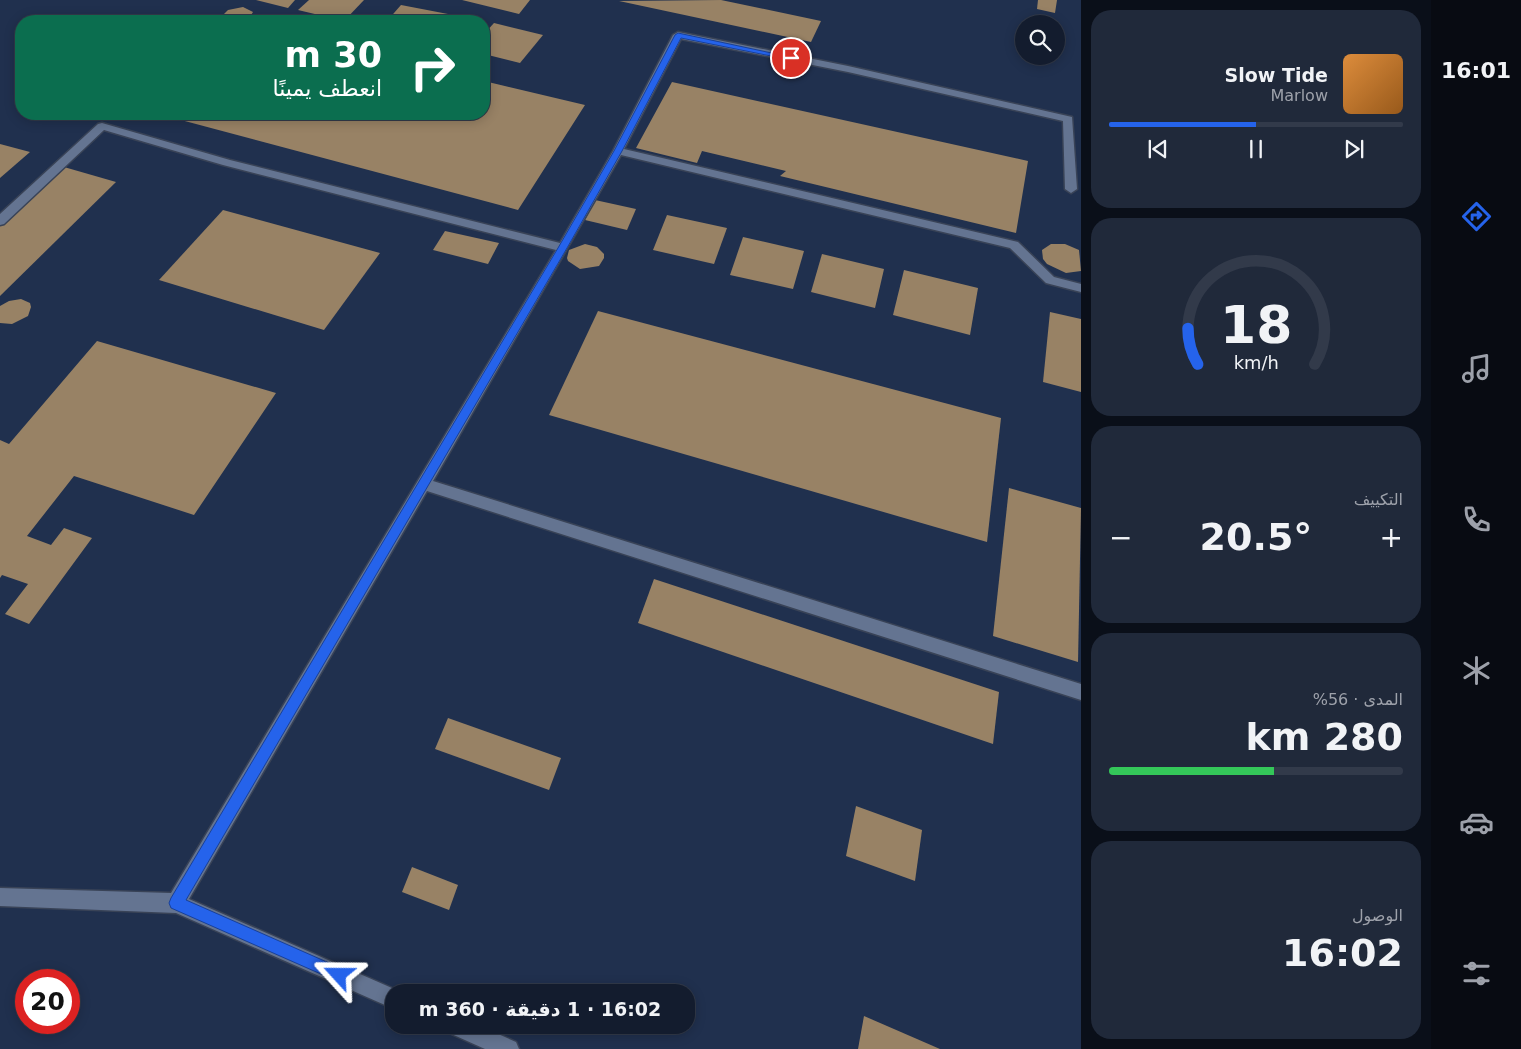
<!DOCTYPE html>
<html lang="ar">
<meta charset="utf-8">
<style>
body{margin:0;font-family:"DejaVu Sans","Noto Sans Arabic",sans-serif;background:#20293a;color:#f1f3f6;direction:rtl;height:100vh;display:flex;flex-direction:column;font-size:19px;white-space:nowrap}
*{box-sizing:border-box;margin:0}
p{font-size:16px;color:#9da1aa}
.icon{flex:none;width:28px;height:28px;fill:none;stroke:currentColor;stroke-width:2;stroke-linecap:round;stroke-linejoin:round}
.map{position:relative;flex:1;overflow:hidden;direction:ltr}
.panel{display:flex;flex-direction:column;gap:10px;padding:10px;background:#0a0f19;width:350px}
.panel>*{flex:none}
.hud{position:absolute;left:15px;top:15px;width:475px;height:105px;border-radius:20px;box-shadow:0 2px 12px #0003,0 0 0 1px #323a4a;direction:rtl;background:#0b6e4f;color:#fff;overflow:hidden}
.buttons{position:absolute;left:1015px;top:15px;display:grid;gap:10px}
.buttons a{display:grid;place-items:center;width:50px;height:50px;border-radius:50%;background:#131c2e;box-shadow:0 2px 12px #0003,0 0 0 1px #323a4a;font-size:25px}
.speed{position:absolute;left:15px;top:969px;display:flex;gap:10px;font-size:25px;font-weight:700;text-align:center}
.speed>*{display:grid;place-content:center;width:65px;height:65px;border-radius:50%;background:#131c2e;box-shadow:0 2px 12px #0003,0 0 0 1px #323a4a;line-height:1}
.speed .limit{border:8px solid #d22;background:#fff;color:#111}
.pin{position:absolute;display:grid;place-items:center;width:42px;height:42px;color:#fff;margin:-21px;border:2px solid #fff;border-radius:50%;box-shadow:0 1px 5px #0007}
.me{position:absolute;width:55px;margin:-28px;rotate:294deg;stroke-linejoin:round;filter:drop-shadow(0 0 4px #0008)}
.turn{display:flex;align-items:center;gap:18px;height:105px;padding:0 25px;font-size:22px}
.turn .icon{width:65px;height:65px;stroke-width:2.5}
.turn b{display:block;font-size:35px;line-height:42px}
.big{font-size:38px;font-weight:600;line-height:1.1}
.panel .tile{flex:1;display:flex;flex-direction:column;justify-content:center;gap:8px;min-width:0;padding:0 18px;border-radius:20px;background:#20293a}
.panel .dial{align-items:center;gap:0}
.dial svg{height:130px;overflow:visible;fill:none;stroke:#323a4a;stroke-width:7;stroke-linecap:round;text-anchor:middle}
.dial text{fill:#f1f3f6;stroke:none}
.song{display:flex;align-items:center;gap:15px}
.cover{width:60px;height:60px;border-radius:8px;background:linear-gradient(135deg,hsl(30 70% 55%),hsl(30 70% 35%))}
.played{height:5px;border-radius:2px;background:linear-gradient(90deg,#2563eb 50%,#323a4a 50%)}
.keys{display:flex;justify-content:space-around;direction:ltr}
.heat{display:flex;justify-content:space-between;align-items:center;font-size:28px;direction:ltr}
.charge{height:8px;border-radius:4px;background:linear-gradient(90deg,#34c759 56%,#323a4a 0)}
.trip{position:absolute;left:385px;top:984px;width:310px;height:50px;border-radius:20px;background:#131c2e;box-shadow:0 2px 12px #0003,0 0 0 1px #323a4a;font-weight:600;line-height:50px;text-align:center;direction:rtl}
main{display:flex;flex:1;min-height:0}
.dock{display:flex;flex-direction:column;width:90px;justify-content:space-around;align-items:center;background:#080b12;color:#9da1aa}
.dock .icon{width:35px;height:35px}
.dock .current{color:#2563eb}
.dock b{font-size:22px;color:#f1f3f6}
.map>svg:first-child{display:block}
</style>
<main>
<nav class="dock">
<b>16:01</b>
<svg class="icon current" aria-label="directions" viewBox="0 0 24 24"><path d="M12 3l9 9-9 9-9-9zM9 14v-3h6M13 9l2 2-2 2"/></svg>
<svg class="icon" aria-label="music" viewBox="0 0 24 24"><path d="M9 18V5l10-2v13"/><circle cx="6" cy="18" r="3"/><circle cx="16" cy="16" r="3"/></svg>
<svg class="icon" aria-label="phone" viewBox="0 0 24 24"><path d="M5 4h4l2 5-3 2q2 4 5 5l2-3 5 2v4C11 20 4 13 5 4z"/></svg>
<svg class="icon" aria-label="climate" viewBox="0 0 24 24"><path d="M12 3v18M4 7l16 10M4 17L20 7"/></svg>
<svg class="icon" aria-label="car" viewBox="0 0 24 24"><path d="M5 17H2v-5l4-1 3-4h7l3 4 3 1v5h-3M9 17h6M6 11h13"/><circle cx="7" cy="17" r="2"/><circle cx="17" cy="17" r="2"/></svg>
<svg class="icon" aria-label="filters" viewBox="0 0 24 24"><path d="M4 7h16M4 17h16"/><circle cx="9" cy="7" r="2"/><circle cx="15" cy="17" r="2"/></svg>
</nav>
<section class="panel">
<div class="tile">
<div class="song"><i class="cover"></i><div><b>Slow Tide</b><p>Marlow</p></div></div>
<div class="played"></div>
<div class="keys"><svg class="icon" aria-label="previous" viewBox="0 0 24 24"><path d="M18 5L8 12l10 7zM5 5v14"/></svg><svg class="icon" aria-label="pause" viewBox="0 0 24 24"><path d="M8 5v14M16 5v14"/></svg><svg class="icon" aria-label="next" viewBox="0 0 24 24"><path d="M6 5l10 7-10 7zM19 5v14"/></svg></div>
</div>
<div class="tile dial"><svg viewBox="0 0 100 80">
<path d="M14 69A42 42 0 1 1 86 69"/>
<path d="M14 69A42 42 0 0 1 8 47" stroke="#2563eb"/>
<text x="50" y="56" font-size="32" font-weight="700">18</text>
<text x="50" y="72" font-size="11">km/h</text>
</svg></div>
<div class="tile"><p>التكييف</p>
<div class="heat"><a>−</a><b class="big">20.5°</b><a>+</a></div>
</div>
<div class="tile"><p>المدى · 56%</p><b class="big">280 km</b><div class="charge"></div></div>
<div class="tile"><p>الوصول</p><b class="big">16:02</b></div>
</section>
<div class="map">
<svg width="1081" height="1049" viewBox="0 0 1081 1049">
<rect width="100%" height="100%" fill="#19263e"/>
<path fill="#20304e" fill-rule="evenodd" d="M0,0h1081v1049h-1081zM21,21h463v93h-463zM1024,24h32v32h-32zM26,980h43v42h-43zM394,992h292v33h-292z"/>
<g fill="#988265">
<path d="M256,0h39l-7,8z"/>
<path d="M309,0h55l-20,21 -46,-11z"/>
<path d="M462,0h68l-11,14z"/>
<path d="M721,0l100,21 -10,21 -192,-41z"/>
<path d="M1038,0h19l-2,13 -18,-4z"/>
<path d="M401,5l73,14 -2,2h-85z"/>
<path d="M243,7l10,5 -5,8 -22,1 -2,-2 -1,-4 5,-5z"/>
<path d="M494,23l49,12 -23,28 -36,-9v-20z"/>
<path d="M484,81l101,24 -67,105 -352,-94 2,-2h316z"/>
<path d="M672,82l356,79 -12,72 -236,-57 6,-5 -84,-20 -5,12 -61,-15z"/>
<path d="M0,144l30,8 -30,26z"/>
<path d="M64,167l52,15 -116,114v-70z"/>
<path d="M595,200l41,9 -9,21 -42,-10z"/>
<path d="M223,210l157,43 -56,77 -165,-50z"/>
<path d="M667,215l60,13 -13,36 -61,-14z"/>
<path d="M445,231l54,12 -11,21 -55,-14z"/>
<path d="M743,237l61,14 -11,38 -63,-14z"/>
<path d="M585,244l12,3 7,7v4l-5,8 -19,3 -12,-8 -1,-3 2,-8z"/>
<path d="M1051,244h14l14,6 2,21 -15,2 -19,-9 -4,-5 -1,-9z"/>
<path d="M822,254l62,15 -9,39 -64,-16z"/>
<path d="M904,270l74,18 -8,47 -77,-20z"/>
<path d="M21,299l9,4 1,4 -3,9 -16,8 -12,-1v-17l9,-5z"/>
<path d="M598,311l403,107 -14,124 -438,-127z"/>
<path d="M1050,312l31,7v73l-38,-10z"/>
<path d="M97,341l179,52 -82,122 -120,-39 -47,60 24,9 13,-17 28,10 -63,86 -24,-10 23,-30 -26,-9 -2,3v-138l9,4z"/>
<path d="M1009,488l72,20 -3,154 -85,-26z"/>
<path d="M654,579l345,113 -6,52 -355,-121z"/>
<path d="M448,718l113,40 -12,32 -114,-41z"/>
<path d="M856,806l66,24 -7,51 -69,-25z"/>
<path d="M412,867l46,18 -9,25 -47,-18z"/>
<path d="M864,1016l76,33h-82z"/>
</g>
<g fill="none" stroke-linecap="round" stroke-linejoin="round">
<defs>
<g id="minor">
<path d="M678,32l170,34 224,51 5,72 -6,4 -6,-4 -2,-68 -215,-49 -167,-33 -57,110 394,93 36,35 27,7v8l-35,-9 -36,-35 -389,-93 -188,326 648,203v16l-654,-209 -238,408 212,93h-7v17l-218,-96 -176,-7v-18l171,5 385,-643 -333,-85 -119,-35 -100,94 -4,1v-11l98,-90 4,-1 128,37 330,83 53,-92 60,-116z"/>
<path d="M444,1025h34l38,17 3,7h-34l-38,-17z"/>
</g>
</defs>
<use href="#minor" stroke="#394357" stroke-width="3"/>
<use href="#minor" fill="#647491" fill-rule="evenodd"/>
</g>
<path fill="#2563eb" stroke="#184099" d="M678,33l117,25 -4,2 -110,-22 -59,113 -55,97 -381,652 159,70 2,5 -2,5 -6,2 -168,-74 -2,-5 2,-5 387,-650 56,-97 61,-116z"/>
</svg>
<div class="buttons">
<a><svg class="icon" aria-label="search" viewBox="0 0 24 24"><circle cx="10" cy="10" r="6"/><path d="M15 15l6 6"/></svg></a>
</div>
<div class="speed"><div class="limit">20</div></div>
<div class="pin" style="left:791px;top:58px;background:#d93025"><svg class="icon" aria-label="arrive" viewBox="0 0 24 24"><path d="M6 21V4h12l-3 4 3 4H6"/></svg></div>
<svg class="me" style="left:339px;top:975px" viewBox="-20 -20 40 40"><path d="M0-17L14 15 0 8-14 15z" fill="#2563eb" stroke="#fff" stroke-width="4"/></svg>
<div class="trip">16:02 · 1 دقيقة · 360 m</div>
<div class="hud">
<div class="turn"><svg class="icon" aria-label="right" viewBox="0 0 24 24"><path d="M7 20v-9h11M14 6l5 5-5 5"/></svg><div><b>30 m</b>انعطف يمينًا</div></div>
</div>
</div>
</main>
